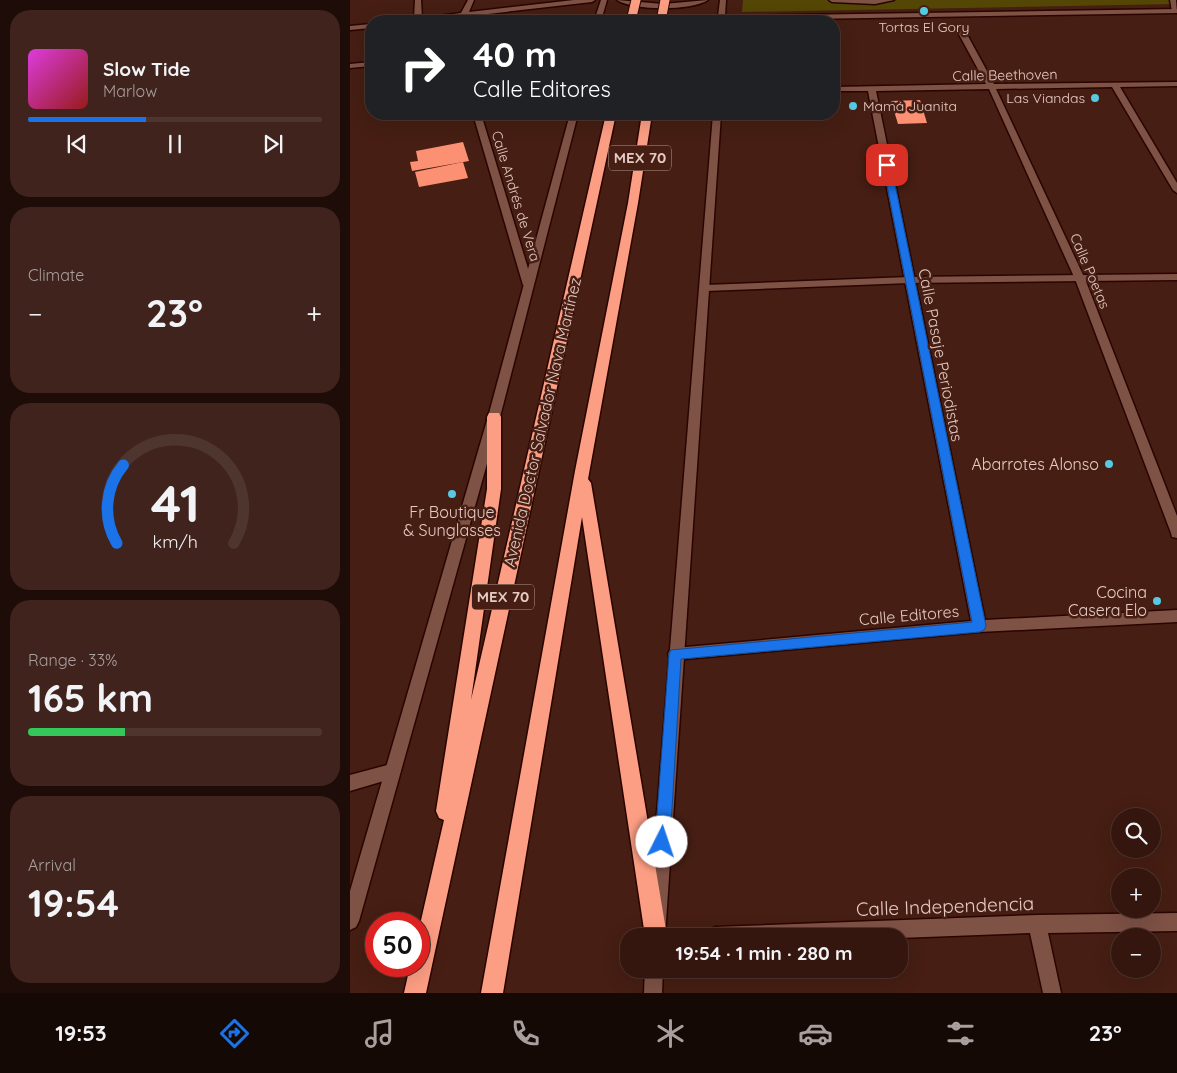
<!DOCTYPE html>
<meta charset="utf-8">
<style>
body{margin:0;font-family:Quicksand,sans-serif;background:#3f231c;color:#f1f3f6;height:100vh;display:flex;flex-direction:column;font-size:19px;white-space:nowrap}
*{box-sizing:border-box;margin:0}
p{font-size:16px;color:#a99f9e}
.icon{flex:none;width:28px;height:28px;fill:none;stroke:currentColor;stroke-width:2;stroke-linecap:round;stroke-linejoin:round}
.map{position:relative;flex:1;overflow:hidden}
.sheet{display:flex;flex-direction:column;gap:10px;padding:10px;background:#1d0c08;width:350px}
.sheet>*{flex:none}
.guide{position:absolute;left:15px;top:15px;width:475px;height:105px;border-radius:20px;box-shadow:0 5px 20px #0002,0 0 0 1px #4e352e;background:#202124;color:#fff;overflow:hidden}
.fabs{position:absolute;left:761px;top:808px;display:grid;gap:10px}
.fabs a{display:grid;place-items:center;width:50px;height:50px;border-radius:50%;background:#34160e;box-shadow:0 5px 20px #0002,0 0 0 1px #4e352e;font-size:25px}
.speed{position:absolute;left:15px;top:912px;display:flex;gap:10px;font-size:25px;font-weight:700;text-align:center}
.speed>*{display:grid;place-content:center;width:65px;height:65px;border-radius:50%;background:#34160e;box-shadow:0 5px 20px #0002,0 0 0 1px #4e352e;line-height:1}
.speed .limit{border:8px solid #d22;background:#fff;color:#111}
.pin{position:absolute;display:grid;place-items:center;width:42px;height:42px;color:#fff;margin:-21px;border-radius:10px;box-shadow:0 2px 8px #0006}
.me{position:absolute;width:55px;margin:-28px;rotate:4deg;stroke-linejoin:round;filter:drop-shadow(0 0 4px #0008)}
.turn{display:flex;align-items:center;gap:18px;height:105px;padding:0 25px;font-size:22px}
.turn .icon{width:65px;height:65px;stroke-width:2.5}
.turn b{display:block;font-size:35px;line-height:42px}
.big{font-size:38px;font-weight:700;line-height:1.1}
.sheet .widget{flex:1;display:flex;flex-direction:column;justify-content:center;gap:8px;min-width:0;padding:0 18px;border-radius:20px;background:#3f231c}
.sheet .dial{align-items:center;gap:0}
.dial svg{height:130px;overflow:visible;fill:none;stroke:#4e352e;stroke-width:7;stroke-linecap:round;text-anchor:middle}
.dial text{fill:#f1f3f6;stroke:none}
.song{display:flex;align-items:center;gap:15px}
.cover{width:60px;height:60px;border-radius:8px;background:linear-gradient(135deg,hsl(300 70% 55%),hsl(0 70% 35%))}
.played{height:5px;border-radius:2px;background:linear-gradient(90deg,#1a73e8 40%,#4e352e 40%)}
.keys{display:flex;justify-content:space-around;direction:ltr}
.heat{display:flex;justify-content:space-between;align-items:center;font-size:28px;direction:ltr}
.charge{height:8px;border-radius:4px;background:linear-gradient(90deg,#34c759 33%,#4e352e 0)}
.trip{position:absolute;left:270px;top:928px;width:288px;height:50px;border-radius:20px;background:#34160e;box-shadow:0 5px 20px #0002,0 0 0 1px #4e352e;font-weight:700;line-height:50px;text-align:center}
.tab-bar{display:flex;height:80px;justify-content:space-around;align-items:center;background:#150906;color:#a99f9e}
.tab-bar .icon{width:35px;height:35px}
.tab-bar .selected{color:#1a73e8}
.tab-bar b{font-size:22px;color:#f1f3f6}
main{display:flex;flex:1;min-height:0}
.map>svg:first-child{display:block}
</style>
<main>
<section class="sheet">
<div class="widget">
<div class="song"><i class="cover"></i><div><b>Slow Tide</b><p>Marlow</p></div></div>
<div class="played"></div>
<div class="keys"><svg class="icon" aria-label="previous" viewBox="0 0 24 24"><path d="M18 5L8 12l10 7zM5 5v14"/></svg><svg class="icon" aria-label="pause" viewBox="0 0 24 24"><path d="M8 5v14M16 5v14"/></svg><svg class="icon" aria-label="next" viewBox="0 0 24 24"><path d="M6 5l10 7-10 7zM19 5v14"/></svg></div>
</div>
<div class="widget"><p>Climate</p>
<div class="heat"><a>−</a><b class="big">23°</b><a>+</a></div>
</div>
<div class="widget dial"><svg viewBox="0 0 100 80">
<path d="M14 69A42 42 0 1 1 86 69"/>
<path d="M14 69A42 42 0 0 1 18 21" stroke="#1a73e8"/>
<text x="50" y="56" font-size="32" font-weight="700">41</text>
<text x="50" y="72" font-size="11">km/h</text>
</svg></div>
<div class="widget"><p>Range · 33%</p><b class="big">165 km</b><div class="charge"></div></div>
<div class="widget"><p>Arrival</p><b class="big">19:54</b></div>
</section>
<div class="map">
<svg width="827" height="993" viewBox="0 0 827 993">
<rect width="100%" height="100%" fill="#461e13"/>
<path fill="#544604" d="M393,0h434v4l-435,8z"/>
<g fill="#fb9073">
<path d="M570,100l7,23 -29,1 -7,-23z"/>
<path d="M113,142l6,19 -57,10 -2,-9 8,-1 -2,-10z"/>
<path d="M113,162l5,16 -49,9 -4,-15z"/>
</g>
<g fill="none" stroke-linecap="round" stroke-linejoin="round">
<defs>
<g id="service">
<path d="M479,0h65l-19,4 -43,-2z"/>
<path d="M820,0h6l1,13 -5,-2z"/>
</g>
<path id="pedestrian" d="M827,274v6l-268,3 -203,8 -5,-3 5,-3 203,-8z"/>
<g id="minor">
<path d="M65,0h6l1,18 39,-5 7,-13h6l-5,12 105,-12h21l-3,2 -166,19h-19l7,-3z"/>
<path d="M21,24v4l-21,2v-4z"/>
<path d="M606,25l7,2 31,57 183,-2v4l-57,1 57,96v10l-4,-3 -61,-103 -116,2 89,190 92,237v22l-5,-1 -1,-4 -96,-254 -86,-190 -113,2 109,529 192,-10v12l-198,10 -304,28 -5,-2 -2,-4 2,-4 5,-2 296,-27 -103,-530h-34v-4l152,-3 -31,-57z"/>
<path d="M123,114h8l52,171 -1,2 -4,1 -5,-3z"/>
<path d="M827,913v18l-129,2 13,60h-18l-13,-60 -131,5v-2h-193l3,-6 6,-3 322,-12z"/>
</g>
<path id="tertiary" d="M41,764l6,3 2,5 -2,5 -47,14v-16z"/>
<g id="secondary">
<path d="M251,0h6l-6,21h-7z"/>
<path d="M267,0l46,4 45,-4c-17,11 -74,11 -91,0z"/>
<path d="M370,0h6l-1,16 452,-7v4l-501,8 4,-2 38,-3z"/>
<path d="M21,62v4l-21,2v-4z"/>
<path d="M220,114h8l-78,303 -141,504 -3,6 -6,3v-39l138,-474z"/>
<path d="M363,114h8l-56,822h-18z"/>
<path d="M295,969h18l-1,24h-18z"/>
</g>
<g id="motorway">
<path d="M256,114h10l-190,879h-22l6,-27h9v-37l25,-109 -5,-2 -3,-7 51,-322v-72l2,-4h10l2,4v72l-30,211z"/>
<path d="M292,114h10l-14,89 -50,276 3,4 76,453h-22l-63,-419 -79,476h-22l94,-522 53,-268z"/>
</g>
</defs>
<use href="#service" stroke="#2a0500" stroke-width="3"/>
<use href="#pedestrian" stroke="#2a0500" stroke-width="3"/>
<use href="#minor" stroke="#2a0500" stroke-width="3"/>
<use href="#tertiary" stroke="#2a0500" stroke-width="3"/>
<use href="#secondary" stroke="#2a0500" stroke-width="3"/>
<use href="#motorway" stroke="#2a0500" stroke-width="3"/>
<use href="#service" fill="#7f5246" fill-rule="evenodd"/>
<use href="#pedestrian" fill="#7f5246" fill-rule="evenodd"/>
<use href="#minor" fill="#7f5246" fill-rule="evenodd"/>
<use href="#tertiary" fill="#7f5246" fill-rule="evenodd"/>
<use href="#secondary" fill="#7f5246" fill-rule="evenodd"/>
<use href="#motorway" fill="#fc9e84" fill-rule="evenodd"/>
<defs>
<g id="motorway-bridge">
<path d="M281,21l5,-21"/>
<path d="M311,21l4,-21"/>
</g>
</defs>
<use href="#motorway-bridge" stroke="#2a0500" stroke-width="11" stroke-linecap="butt"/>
<use href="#motorway-bridge" stroke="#fc9e84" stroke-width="9"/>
</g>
<path fill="#1a73e8" stroke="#114b97" d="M537,163l4,2 95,461 -2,4 -4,2 -299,27 -11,183 -2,5 -6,2 -5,-2 -2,-5 14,-188 2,-4 301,-28 -89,-457z"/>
<g fill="#58c9e3" stroke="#461e13" stroke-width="2">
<circle cx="574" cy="11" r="5"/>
<circle cx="745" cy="98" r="5"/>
<circle cx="503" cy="106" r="5"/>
<circle cx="759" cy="464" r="5"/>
<circle cx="102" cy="494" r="5"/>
<circle cx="807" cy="601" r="5"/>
</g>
<g text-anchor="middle" stroke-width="5" stroke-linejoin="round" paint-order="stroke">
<g font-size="14" fill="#e5cac3" stroke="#461e13">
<text x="574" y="32">Tortas El Gory</text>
<text x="735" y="103" text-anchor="end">Las Viandas</text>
<text x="513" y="111" text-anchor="start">Mamá Juanita</text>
</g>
<g font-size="14" fill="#e5cac3" stroke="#461e13">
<text transform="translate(655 75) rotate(-1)" y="5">Calle Beethoven</text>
<text transform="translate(166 196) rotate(73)" y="5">Calle Andrés de Vera</text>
<text transform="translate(740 271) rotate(67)" y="5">Calle Poetas</text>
</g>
<g fill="#461e13" stroke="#b5968e" stroke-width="1">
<rect x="259" y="145.5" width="62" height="25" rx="4"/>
<rect x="122" y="584.5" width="62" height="25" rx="4"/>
</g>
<g font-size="15" font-weight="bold" fill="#e5cac3">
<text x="290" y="163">MEX 70</text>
<text x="153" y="602">MEX 70</text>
</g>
<g font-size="16" fill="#e5cac3" stroke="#461e13">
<text transform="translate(591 355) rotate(79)" y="6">Calle Pasaje Periodistas</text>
<text transform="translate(192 422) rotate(-77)" y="6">Avenida Doctor Salvador Nava Martínez</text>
<text transform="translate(559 615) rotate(-5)" y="6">Calle Editores</text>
</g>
<g font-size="16" fill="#e5cac3" stroke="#461e13" text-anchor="end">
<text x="749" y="470">Abarrotes Alonso</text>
<text x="102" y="518" text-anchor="middle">Fr Boutique<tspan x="102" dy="18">&amp; Sunglasses</tspan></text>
<text x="797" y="598">Cocina<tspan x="797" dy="18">Casera Elo</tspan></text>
</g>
<g font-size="19" fill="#e5cac3" stroke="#461e13">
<text transform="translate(595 906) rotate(-2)" y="7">Calle Independencia</text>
</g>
</g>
</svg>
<div class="fabs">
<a><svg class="icon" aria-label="search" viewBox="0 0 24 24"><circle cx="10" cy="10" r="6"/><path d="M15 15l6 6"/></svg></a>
<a>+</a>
<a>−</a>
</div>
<div class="speed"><div class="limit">50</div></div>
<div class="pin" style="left:537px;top:165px;background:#d93025"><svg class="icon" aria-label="arrive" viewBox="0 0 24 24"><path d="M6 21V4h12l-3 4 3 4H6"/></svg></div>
<svg class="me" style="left:312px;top:842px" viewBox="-20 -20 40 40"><circle r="19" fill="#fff"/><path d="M0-13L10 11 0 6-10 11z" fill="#1a73e8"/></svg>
<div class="trip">19:54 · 1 min · 280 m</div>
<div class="guide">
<div class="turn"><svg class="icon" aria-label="right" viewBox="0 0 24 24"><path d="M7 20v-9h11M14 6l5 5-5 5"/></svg><div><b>40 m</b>Calle Editores</div></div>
</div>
</div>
</main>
<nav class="tab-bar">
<b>19:53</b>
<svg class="icon selected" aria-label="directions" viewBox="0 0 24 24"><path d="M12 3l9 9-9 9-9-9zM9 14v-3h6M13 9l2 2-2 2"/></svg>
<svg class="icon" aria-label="music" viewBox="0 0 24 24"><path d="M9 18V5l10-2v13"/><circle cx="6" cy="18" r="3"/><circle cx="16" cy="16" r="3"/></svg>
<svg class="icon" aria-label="phone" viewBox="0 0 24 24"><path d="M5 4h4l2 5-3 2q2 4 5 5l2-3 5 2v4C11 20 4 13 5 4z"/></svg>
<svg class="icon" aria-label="climate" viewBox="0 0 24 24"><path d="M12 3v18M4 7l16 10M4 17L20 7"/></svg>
<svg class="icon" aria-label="car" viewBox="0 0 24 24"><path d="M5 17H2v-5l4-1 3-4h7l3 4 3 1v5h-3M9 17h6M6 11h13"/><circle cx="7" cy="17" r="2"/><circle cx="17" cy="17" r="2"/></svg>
<svg class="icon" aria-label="filters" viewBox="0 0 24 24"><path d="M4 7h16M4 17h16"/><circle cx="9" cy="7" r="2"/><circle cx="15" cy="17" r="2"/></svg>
<b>23°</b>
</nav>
